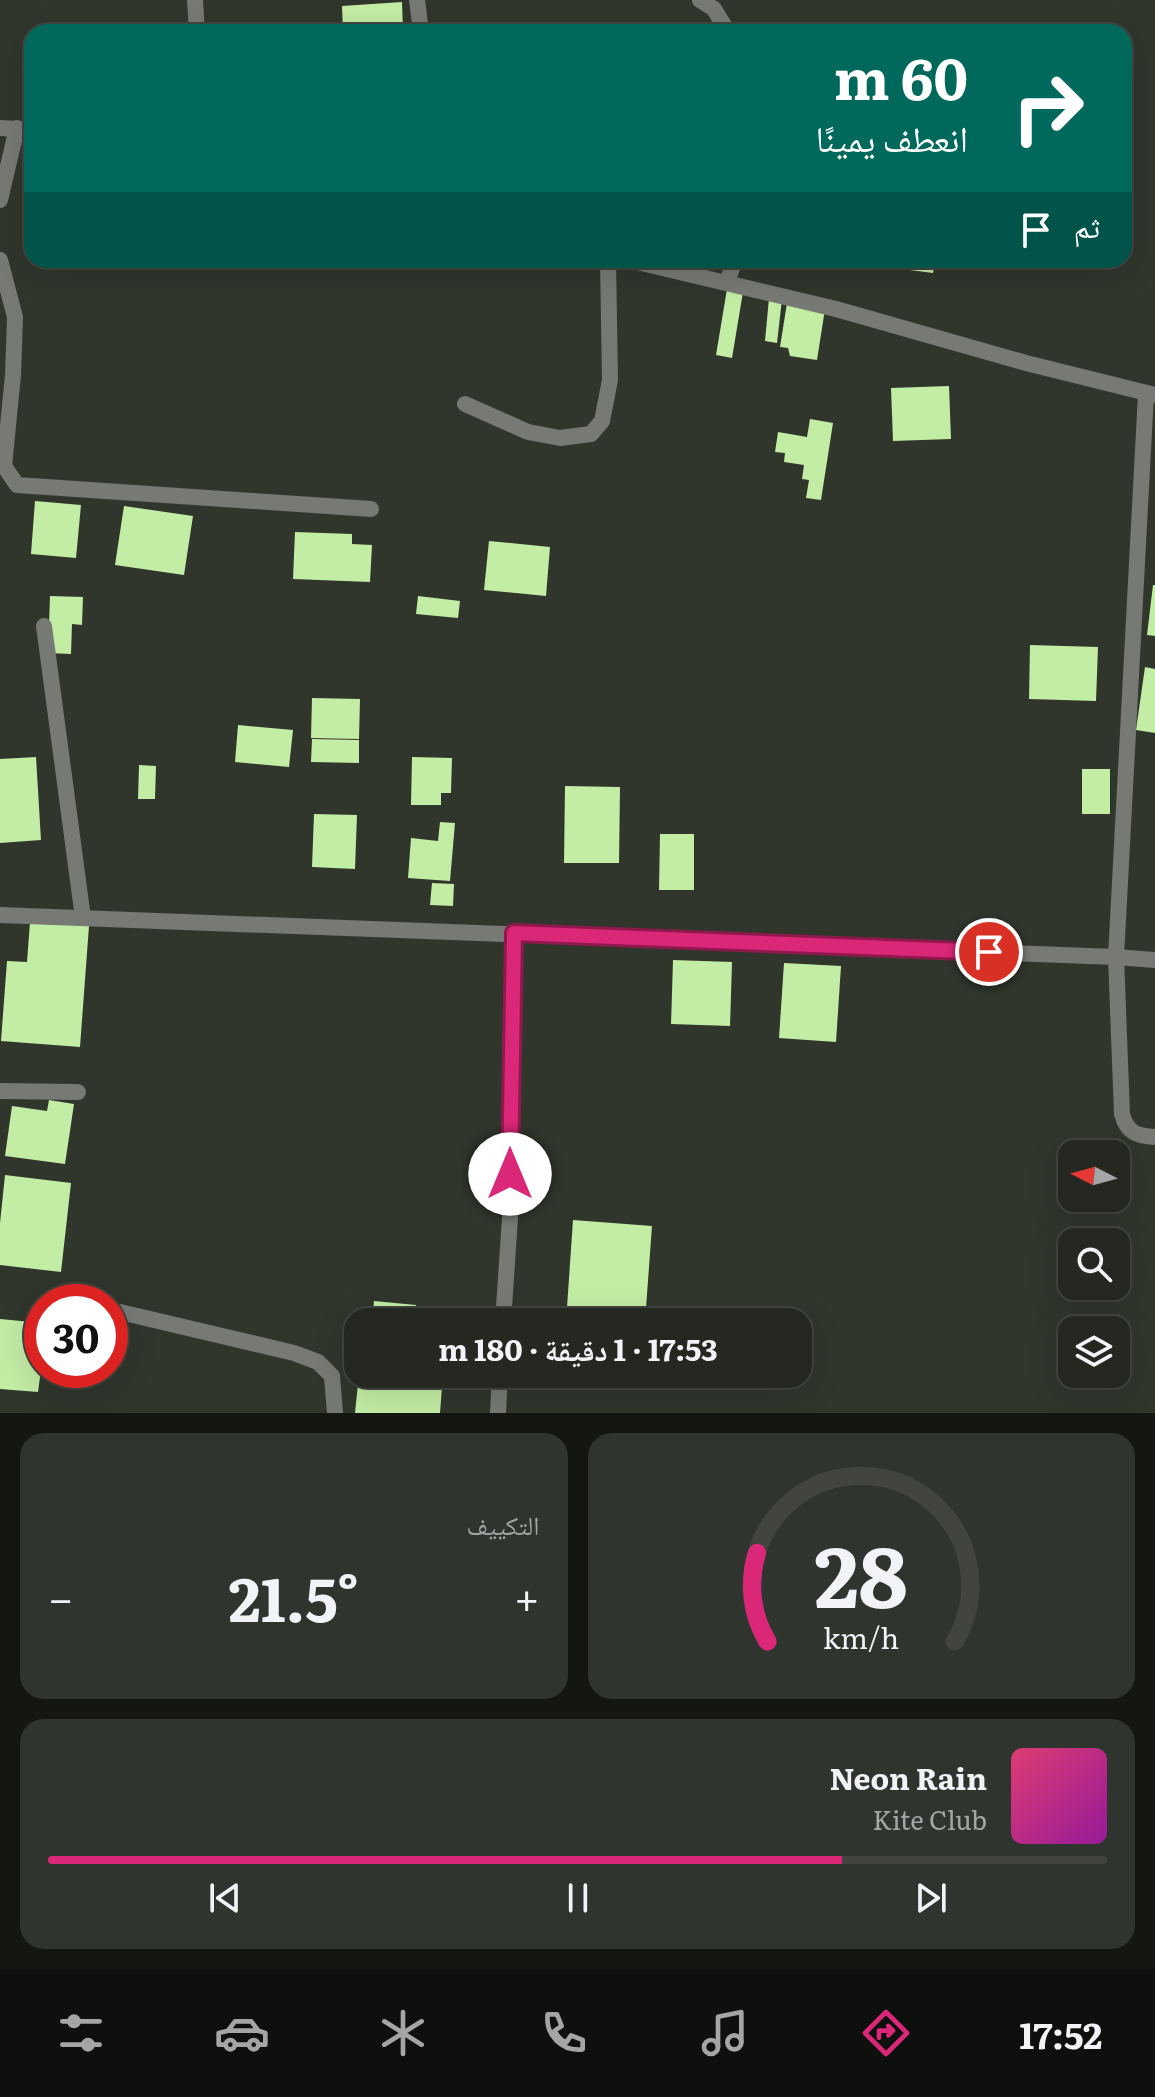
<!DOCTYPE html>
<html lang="ar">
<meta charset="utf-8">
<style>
body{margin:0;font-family:Literata,"Noto Naskh Arabic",serif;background:#30342e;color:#f1f3f6;direction:rtl;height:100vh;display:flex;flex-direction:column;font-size:30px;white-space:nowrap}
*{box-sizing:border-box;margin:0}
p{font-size:26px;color:#a3a6a5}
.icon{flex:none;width:44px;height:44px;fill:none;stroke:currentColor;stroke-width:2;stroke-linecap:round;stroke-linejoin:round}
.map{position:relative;height:1413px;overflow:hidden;direction:ltr}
.details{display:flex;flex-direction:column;gap:20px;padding:20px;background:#141612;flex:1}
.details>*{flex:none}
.banner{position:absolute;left:24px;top:24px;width:1108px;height:244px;border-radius:24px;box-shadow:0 8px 32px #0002,0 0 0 2px #41443f;direction:rtl;background:#00695c;color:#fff;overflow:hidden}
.needle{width:52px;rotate:276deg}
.tools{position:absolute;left:1058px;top:1140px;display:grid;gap:16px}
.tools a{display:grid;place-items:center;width:72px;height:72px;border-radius:16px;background:#242821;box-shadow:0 8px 32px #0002,0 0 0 2px #41443f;font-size:40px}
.speed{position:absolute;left:24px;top:1284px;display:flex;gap:16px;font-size:40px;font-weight:700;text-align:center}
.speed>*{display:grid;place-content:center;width:104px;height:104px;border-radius:50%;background:#242821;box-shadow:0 8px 32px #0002,0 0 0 2px #41443f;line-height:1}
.speed .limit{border:12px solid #d22;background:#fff;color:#111}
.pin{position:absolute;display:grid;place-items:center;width:68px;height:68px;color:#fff;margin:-34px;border:4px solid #fff;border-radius:50%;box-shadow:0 2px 8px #0007}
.me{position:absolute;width:88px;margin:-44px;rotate:0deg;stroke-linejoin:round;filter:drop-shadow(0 0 6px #0008)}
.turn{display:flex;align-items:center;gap:28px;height:168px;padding:0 32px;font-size:36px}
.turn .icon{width:104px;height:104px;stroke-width:2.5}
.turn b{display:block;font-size:56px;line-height:68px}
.then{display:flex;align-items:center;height:76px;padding:0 32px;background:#0003;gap:16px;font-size:30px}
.big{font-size:60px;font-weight:700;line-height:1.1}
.details .widget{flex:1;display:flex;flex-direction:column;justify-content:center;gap:12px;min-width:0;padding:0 28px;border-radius:24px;background:#30342e}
.details .dial{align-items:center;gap:0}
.dial svg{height:208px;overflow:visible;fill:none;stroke:#41443f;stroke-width:7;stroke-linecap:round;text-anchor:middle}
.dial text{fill:#f1f3f6;stroke:none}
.song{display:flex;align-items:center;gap:24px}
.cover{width:96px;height:96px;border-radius:12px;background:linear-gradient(135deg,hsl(340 70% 55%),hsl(300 70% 35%))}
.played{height:8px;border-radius:4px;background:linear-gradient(90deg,#db2777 75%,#41443f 75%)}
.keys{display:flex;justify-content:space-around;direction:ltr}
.heat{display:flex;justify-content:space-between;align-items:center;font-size:44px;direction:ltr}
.details .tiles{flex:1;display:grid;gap:20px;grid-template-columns:1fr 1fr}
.widget:last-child{grid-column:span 2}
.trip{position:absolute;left:344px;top:1308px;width:468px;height:80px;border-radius:24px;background:#242821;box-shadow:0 8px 32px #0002,0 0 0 2px #41443f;font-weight:700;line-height:80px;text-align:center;direction:rtl}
.tabs{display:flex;height:128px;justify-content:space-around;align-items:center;background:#0e100d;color:#a3a6a5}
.tabs .icon{width:56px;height:56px}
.tabs .active{color:#db2777}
.tabs b{font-size:36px;color:#f1f3f6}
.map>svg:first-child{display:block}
</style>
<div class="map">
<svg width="1155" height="1413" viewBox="0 0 1155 1413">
<rect width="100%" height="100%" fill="#30362c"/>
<g fill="#c3eca5">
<path d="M402,2l1,30h-60l-1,-26z"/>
<path d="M1124,118l9,1 -7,58h-2z"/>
<path d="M880,260h55l-2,13 -54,-7z"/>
<path d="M727,289l16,3 -11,66 -16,-3z"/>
<path d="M769,298l13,1 -5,44 -12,-2z"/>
<path d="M787,303l38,6 -8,51 -27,-4 -2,-8 -8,-1z"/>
<path d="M949,386l2,53 -58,2 -2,-53z"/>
<path d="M810,419l23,4 -12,77 -15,-2 3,-18 -7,-1 2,-14 -20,-3 1,-9 -10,-1 3,-20 29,5z"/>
<path d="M35,501l46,4 -5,53 -45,-4z"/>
<path d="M124,506l69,10 -9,59 -69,-10z"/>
<path d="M295,532l57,2v10l20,1 -2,37 -77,-3z"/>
<path d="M489,541l61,6 -4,49 -62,-6z"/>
<path d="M1153,585h2v51l-8,-1z"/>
<path d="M50,596l33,1 -1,28 -10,-1 -1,30 -23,-1z"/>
<path d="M418,596l42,5 -2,17 -42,-4z"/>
<path d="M1030,645l68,2 -2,54 -67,-2z"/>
<path d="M1145,667l10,2v64l-19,-3z"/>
<path d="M312,698l48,1 -1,40 -48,-1z"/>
<path d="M238,725l55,5 -4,37 -54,-5z"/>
<path d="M312,739l47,1v23l-48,-1z"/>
<path d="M36,757l5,83 -41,3v-84z"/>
<path d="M412,757l40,1 -1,35h-10v12h-30z"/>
<path d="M139,765l17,1 -1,33h-17z"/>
<rect x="1082" y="769" width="28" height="45"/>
<path d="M565,786l55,1 -1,76h-55z"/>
<path d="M314,814l43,1 -2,54 -43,-2z"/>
<path d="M440,822l15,1 -5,58 -42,-3 3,-40 27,3z"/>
<path d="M660,834h34v56h-35z"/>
<path d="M432,883l22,1 -1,22 -23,-1z"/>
<path d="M30,922l59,4 -9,121 -79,-6 6,-80 20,1z"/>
<path d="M673,960l59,2 -2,64 -59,-2z"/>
<path d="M784,963l57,3 -5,76 -57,-4z"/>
<path d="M49,1100l25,4 -9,60 -60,-8 7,-50 35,5z"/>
<path d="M5,1175l66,8 -10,89 -61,-7v-42z"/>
<path d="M573,1220l79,6 -7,96h-79z"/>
<path d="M374,1301l42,4 -2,17h-42z"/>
<path d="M426,1311l41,4v7h-42z"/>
<path d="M0,1319l42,4v39l-4,30 -38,-3z"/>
<path d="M359,1374h84l-3,39h-85z"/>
</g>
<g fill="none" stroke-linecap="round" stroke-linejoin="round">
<g stroke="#767974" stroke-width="16">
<path d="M195,0l2,32"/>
<path d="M417,0l4,32"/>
<path d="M700,0l14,9 14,23"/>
<path d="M0,128l32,2"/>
<path d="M0,200l17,-72"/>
<path d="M0,260l15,57 -2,58 -9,91 13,19 354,24"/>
<path d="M629,260l207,49 190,54 129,32"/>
<path d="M727,282l8,-22"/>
<path d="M1146,394l-30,563 6,157c5,19 15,22 33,23"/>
<path d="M465,404l63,28 32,6 31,-4 11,-13 8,-41 -2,-120"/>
<path d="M44,626l39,292"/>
<path d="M0,915l1116,42 39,3"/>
<path d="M0,1091l78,1"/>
<path d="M120,1312l174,41 24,9 14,14 3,37"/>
<path d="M503,1322l8,-119 -1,-145 4,-125"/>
<path d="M498,1413l2,-39"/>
</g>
</g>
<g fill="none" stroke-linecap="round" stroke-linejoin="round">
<defs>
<path id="route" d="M510,1174l4,-241 475,19"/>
</defs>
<use href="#route" stroke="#8e194d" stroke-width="20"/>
<use href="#route" stroke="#db2777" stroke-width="14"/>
</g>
</svg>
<div class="tools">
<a><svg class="needle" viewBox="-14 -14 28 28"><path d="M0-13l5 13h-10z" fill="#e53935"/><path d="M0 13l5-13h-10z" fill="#a3a6a5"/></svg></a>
<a><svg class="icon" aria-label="search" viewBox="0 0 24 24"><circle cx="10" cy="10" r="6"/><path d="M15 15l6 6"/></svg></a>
<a><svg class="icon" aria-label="layers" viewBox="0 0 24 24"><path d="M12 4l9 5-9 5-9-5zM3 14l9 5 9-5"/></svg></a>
</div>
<div class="speed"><div class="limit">30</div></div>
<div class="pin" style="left:989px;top:952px;background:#d93025"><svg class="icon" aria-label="arrive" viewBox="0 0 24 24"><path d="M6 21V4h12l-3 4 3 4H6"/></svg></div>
<svg class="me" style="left:510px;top:1174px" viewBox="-20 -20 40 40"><circle r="19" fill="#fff"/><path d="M0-13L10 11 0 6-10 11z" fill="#db2777"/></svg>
<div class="trip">17:53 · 1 دقيقة · 180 m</div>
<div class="banner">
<div class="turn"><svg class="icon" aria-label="right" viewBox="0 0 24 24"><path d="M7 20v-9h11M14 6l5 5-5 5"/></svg><div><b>60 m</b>انعطف يمينًا</div></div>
<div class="then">ثم<svg class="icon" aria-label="arrive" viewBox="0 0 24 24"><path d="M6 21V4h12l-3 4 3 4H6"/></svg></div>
</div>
</div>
<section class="details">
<div class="tiles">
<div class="widget dial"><svg viewBox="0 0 100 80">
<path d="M14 69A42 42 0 1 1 86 69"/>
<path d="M14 69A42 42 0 0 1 10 35" stroke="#db2777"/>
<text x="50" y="56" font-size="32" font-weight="700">28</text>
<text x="50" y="72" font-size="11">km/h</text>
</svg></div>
<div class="widget"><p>التكييف</p>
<div class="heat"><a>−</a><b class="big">21.5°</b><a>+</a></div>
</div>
<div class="widget">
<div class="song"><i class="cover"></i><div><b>Neon Rain</b><p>Kite Club</p></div></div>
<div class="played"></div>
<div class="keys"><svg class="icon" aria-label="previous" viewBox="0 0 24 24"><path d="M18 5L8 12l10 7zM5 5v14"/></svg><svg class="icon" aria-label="pause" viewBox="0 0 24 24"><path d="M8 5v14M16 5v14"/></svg><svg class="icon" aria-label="next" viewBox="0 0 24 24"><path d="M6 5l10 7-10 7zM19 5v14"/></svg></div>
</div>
</div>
</section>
<nav class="tabs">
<b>17:52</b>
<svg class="icon active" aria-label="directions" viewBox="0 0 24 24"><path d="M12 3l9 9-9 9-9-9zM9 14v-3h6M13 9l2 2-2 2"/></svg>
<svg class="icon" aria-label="music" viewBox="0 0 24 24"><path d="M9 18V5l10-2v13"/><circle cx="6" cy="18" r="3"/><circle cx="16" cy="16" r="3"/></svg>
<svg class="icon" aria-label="phone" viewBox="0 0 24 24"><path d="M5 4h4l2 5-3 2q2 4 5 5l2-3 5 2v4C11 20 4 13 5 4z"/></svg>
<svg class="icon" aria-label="climate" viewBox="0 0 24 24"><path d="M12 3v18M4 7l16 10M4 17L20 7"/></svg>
<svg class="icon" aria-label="car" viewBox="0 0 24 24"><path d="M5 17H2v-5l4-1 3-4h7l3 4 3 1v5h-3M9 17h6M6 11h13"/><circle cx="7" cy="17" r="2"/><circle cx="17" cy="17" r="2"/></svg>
<svg class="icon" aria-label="filters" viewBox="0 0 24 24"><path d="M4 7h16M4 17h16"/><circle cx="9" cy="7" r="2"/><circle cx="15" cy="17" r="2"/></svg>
</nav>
